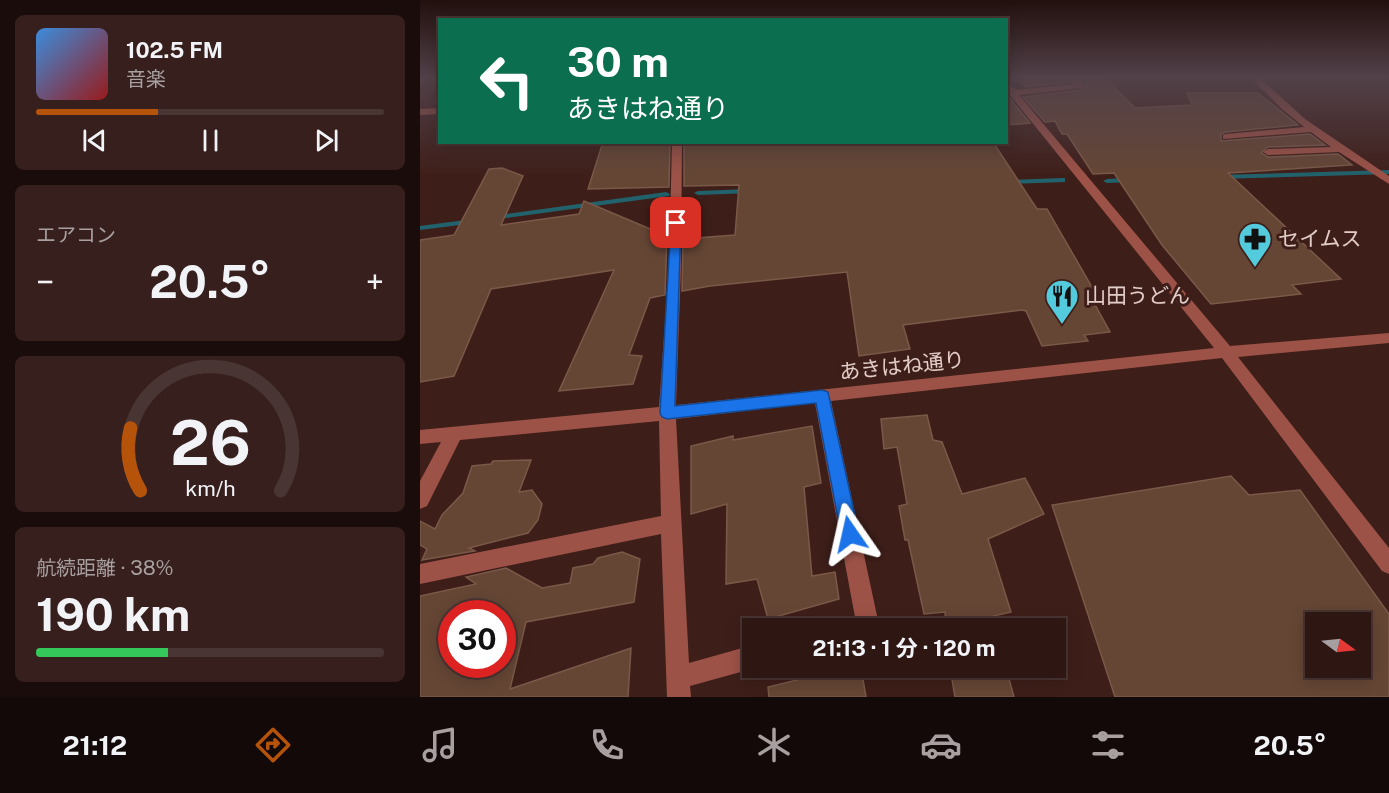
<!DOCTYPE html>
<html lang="ja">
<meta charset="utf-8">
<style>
body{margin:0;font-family:"Public Sans","Noto Sans JP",sans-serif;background:#361f1c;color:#f1f3f6;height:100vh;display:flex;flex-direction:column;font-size:22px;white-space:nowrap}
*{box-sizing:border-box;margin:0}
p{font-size:20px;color:#a79fa0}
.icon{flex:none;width:33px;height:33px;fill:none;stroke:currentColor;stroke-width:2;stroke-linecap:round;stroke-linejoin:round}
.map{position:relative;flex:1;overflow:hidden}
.details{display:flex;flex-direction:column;gap:15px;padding:15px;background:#190c0a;width:420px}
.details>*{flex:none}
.guide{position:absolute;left:18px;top:18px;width:570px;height:126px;border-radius:0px;box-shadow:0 3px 15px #0003,0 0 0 2px #493533;background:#0b6e4f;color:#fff;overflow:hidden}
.needle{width:39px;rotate:105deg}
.buttons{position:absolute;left:885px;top:612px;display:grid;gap:12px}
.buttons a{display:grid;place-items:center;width:66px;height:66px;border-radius:0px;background:#2e1613;box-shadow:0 3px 15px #0003,0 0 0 2px #493533;font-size:30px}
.speed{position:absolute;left:18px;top:600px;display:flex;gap:12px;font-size:30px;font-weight:700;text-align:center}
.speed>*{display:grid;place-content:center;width:78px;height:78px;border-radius:50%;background:#2e1613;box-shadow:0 3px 15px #0003,0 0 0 2px #493533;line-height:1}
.speed .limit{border:9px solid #d22;background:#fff;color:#111}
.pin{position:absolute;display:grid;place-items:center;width:51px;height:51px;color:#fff;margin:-26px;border-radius:12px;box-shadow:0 3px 9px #0006}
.me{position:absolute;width:66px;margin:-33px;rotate:349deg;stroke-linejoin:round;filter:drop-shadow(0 0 4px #0008)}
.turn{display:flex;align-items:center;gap:21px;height:126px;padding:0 30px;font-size:27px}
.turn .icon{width:78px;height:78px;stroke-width:2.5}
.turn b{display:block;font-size:42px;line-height:51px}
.big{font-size:45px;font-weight:700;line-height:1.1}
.details .widget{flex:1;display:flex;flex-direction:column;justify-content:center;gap:9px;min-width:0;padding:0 21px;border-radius:9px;background:#361f1c}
.details .dial{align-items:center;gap:0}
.dial svg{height:156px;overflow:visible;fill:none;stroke:#493533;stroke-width:7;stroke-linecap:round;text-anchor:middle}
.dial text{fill:#f1f3f6;stroke:none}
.song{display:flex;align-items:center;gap:18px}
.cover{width:72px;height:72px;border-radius:9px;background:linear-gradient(135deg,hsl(210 70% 55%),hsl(0 70% 35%))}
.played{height:6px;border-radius:3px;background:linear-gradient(90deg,#b45309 35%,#493533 35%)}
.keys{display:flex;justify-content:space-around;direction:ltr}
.heat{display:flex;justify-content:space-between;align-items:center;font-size:33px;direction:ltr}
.charge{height:9px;border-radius:4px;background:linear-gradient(90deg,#34c759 38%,#493533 0)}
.trip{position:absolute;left:322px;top:618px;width:324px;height:60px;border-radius:0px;background:#2e1613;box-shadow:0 3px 15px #0003,0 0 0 2px #493533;font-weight:700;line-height:60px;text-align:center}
.tabs{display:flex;height:96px;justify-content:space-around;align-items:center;background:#120908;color:#a79fa0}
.tabs .icon{width:42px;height:42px}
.tabs .current{color:#b45309}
.tabs b{font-size:27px;color:#f1f3f6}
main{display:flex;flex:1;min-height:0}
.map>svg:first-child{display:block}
</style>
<main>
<section class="details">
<div class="widget">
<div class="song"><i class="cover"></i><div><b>102.5 FM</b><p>音楽</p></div></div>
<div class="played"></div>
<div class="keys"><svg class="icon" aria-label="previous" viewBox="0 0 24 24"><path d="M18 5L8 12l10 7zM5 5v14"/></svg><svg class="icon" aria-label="pause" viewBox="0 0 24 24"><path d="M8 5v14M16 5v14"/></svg><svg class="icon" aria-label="next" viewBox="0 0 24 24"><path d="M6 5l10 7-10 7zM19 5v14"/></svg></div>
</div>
<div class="widget"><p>エアコン</p>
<div class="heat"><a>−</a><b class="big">20.5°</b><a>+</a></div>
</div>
<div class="widget dial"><svg viewBox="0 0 100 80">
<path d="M14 69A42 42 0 1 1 86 69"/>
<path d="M14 69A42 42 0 0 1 9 37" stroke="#b45309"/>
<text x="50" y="56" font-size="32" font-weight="700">26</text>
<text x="50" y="72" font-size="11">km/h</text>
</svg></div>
<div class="widget"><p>航続距離 · 38%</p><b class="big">190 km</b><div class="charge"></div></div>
</section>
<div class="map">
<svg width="969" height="697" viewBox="0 0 969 697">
<rect width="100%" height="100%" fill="#3e1e19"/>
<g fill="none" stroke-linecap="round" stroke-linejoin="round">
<g fill="#21626c" fill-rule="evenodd">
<path d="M969,170v4l-171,5 -4,-2 4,-2z"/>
<path d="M642,178h3v4l-59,2 -4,-2 4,-2z"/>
<path d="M711,178h3v4l-27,1 -4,-2 4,-2z"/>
<path d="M330,189l4,2 -1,2 -55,2 -4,-2 4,-2z"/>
<path d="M246,192l4,2 -1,2 -178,24 -4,-2 4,-2z"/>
<path d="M53,219h3v4l-56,7v-4z"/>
</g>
</g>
<g fill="#654635" stroke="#7a5948" stroke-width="1.5" fill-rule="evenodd">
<path d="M598,78h47l5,4 -45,5z"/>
<path d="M685,78l30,30 57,-3 -5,-12h71l40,32 -72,7 -5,2v7l89,-7 15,11 -57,2 -7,6 7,4 70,-3 14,11 -124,8 113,106 -49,6 9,9 -90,10 -49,-59 -48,-72 -21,1 -26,-40h-5l-7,-13 -10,1 -22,-25 58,-7 6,-4 -5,-7z"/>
<path d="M586,95h1l23,28 -24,2z"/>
<path d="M183,142h67l-1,45 -81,2z"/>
<path d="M264,142h309l44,67h10l53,92h-7l17,31 -26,3 4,6 -46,5 -16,-35 -4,-1 -119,15 7,24 -51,7 -12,-84 -137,14 -28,5 1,-52 52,-4 4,-50 -55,1z"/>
<path d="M82,168l21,8 -22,49 78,-11 5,-13 83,35 -2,59 -15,3 -21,57 13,1 -9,28 -74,7 55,-121 -123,19 -37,87 -34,6v-142l34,-5 35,-66z"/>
<path d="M507,415l6,25 9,2 20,52 63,-16 19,36 -56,25 23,73 -65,15 -1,-15 -21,2 -16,-74h-3l-6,-34 8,-2 -10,-57 -13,2 -3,-30z"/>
<path d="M392,426l9,57 -17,4 8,89 23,-4 4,27 -71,20 -11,-40 -31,5 1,-80 -36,10v-68l42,-10v4z"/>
<path d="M111,460l-12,32 13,-2 10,14 -4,16 -10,13 -59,15 6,3 -53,9 5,-11 -7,-4v-24l15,8 7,-14 21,-22 9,-27 19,-2 2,-3z"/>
<path d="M811,476l18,19 51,-5 89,124v83h-274l-63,-192zM896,622h44v46h-44z"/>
<path d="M202,552l18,7 -6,43 -108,20 -16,67 121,-41 -3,49h-208v-101l56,-12 -10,-7 40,-9 36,20 28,-5 3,-15 20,-4 5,-6zM32,614h50v50h-50z"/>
<path d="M426,668h15l5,29h-97l-1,-10z"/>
<path d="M530,668h56l8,29h-59z"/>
</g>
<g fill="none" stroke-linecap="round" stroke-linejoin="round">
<g fill="#9d5247" fill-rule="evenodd">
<path d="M649,78h9l7,8 -4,2 -62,7 211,251 159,-13v10l-151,14 151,191v26l-7,-3 -160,-213 -391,43 48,224 -1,3h-33l3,-8 7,-3 -40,-214 -139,16 13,244 64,-18v23h2l-65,18 1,11h-24l-6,-163 -241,50v-20l241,-48 -2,-95 -199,19 -33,66 -7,3v-28l21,-39 -21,2v-14l239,-23 10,-140 3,-125h10l-1,125 -5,138 538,-57 -208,-258v-8l10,8 59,-6z"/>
<path d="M831,78h9l45,41 84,57v8l-50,-32 -71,3 -5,-3 5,-3 63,-2 -20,-15 -88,7v-4l3,-1 78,-7 -22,-18z"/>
<path d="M20,108v6l-20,1v-6z"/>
</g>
</g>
<linearGradient id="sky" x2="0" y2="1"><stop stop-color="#22100e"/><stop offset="0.44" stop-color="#524149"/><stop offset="1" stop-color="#524149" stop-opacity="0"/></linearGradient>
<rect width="969" height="176" fill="url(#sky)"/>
<path fill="#1a73e8" stroke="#114b97" stroke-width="1.5" d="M256,220l5,3 -6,183 147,-16 6,2 31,142 -3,6 -6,2 -6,-2 -3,-6 -25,-131 -149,16 -5,-2 -2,-4 11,-190z"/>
<defs>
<symbol id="pharmacy-pin" viewBox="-11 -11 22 30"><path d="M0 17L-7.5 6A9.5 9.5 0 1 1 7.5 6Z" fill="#54cadd" stroke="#3e1e19"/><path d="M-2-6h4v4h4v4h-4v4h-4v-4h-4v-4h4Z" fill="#111"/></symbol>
<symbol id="restaurant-pin" viewBox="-11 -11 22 30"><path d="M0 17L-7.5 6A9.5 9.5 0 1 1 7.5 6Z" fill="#54cadd" stroke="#3e1e19"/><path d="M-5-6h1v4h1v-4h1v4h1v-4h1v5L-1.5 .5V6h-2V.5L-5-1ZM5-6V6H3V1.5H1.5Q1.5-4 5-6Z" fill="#111"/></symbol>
</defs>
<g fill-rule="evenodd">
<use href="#pharmacy-pin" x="816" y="220" width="38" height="52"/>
<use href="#restaurant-pin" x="623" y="277" width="38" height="52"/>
</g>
<g text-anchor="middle" stroke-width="6" stroke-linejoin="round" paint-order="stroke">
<g font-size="21" fill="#e3cdc9" stroke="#3e1e19" text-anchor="start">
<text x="858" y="246">セイムス</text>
<text x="665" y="303">山田うどん</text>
</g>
<g font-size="21" fill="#e3cdc9" stroke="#3e1e19">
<text transform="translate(482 366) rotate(-6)" y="7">あきはね通り</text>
</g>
</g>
</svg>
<div class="buttons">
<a><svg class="needle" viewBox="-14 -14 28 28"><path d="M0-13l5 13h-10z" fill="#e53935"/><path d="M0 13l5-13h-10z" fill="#a79fa0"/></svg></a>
</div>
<div class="speed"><div class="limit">30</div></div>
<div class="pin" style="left:256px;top:223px;background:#d93025"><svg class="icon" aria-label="arrive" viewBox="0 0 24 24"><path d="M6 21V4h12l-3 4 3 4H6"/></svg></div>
<svg class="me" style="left:430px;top:534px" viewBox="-20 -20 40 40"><path d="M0-17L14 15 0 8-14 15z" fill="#1a73e8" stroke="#fff" stroke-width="4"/></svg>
<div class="trip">21:13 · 1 分 · 120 m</div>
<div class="guide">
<div class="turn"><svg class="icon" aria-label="left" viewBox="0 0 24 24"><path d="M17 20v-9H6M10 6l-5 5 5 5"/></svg><div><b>30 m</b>あきはね通り</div></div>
</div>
</div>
</main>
<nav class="tabs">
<b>21:12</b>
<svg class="icon current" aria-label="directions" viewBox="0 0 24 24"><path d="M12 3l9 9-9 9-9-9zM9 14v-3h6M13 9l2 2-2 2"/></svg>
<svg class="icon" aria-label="music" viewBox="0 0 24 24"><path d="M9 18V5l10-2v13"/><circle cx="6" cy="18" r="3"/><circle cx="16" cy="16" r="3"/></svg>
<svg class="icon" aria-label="phone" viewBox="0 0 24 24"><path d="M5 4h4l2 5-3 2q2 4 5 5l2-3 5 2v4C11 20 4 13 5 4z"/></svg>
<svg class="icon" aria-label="climate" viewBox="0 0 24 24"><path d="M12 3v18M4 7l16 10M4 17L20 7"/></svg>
<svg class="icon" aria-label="car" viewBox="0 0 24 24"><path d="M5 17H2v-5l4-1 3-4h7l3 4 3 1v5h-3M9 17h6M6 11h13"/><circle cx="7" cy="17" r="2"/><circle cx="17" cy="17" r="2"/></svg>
<svg class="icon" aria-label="filters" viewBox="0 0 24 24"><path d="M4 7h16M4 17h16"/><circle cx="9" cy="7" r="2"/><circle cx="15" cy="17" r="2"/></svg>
<b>20.5°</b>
</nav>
